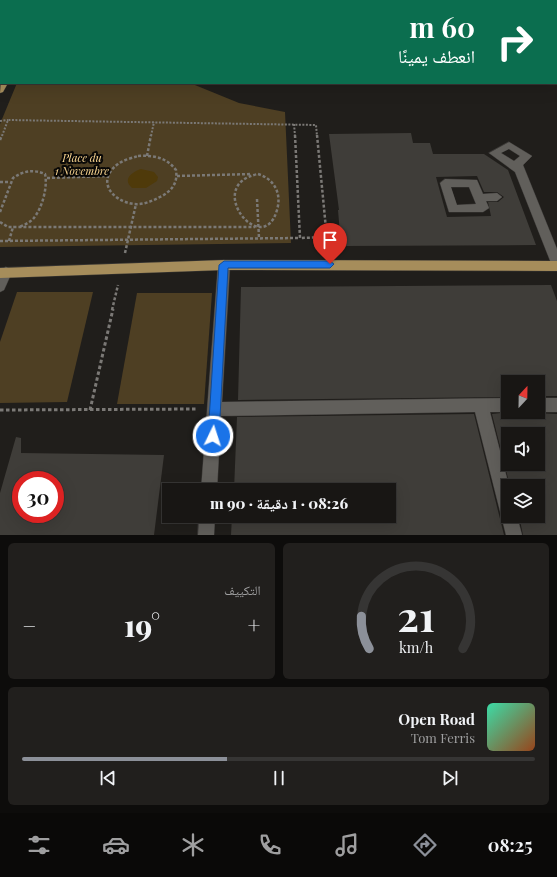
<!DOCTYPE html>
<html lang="ar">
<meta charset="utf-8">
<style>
body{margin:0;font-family:"Playfair Display","Noto Naskh Arabic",serif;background:#211f1d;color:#f1f3f6;direction:rtl;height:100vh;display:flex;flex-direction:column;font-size:15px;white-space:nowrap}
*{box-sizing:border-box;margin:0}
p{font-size:13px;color:#9f9fa0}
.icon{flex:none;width:22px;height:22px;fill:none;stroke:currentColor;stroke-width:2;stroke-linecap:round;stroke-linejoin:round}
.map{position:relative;height:535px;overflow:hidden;direction:ltr}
.sheet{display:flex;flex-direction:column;gap:8px;padding:8px;background:#0d0c0b;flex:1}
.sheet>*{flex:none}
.guide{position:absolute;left:0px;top:0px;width:557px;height:84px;box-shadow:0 4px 16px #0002,0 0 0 1px #363534;direction:rtl;background:#0b6e4f;color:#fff;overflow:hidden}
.needle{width:26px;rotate:22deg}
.tools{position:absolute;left:501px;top:375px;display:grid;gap:8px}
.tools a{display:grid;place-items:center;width:44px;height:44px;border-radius:0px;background:#181614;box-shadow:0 4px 16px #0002,0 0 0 1px #363534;font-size:20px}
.speed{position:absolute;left:12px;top:471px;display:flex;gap:8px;font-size:20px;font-weight:700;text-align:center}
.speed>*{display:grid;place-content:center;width:52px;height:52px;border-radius:50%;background:#181614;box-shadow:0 4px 16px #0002,0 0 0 1px #363534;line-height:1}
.speed .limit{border:6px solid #d22;background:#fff;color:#111}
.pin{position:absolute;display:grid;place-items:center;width:34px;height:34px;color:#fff;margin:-41px -17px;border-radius:50% 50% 50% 0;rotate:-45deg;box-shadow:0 0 4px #0007}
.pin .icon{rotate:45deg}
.me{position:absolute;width:44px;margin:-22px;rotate:4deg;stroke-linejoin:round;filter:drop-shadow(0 0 3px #0008)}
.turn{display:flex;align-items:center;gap:14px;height:84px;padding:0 16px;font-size:18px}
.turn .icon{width:52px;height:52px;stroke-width:2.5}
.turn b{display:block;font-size:28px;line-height:34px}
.big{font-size:30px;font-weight:800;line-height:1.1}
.sheet .widget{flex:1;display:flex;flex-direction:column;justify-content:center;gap:6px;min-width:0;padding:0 14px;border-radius:6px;background:#211f1d}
.sheet .dial{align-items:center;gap:0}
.dial svg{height:104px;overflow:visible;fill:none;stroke:#363534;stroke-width:7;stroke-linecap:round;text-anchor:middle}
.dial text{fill:#f1f3f6;stroke:none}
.song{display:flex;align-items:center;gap:12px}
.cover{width:48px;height:48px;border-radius:6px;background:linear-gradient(135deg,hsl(160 70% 55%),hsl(20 70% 35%))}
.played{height:4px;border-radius:2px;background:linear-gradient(90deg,#8c9099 40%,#363534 40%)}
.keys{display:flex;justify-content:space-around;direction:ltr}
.heat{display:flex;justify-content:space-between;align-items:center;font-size:22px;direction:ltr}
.sheet .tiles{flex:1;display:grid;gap:8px;grid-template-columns:1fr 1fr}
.widget:last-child{grid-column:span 2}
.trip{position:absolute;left:162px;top:483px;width:234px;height:40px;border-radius:0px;background:#181614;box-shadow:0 4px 16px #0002,0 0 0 1px #363534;font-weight:800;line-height:40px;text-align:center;direction:rtl}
.tabs{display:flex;height:64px;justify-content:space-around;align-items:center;background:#0a0908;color:#9f9fa0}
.tabs .icon{width:28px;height:28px}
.tabs .selected{color:#8c9099}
.tabs b{font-size:18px;color:#f1f3f6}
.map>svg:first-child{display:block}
</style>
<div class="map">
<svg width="557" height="535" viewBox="0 0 557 535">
<rect width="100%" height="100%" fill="#201e1b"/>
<path fill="#2d2820" d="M201,0h166l4,1h-167z"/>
<g fill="#4e3f23">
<path d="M17,83h173l49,20 46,9 6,131 -291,4v-123z"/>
<path d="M17,292h76l-26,110 -67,1v-61z"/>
<path d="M137,293h75l-8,111h-87z"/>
</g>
<path fill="#4f3a0a" d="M141,169l13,3 4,5 -1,4 -11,7h-14c-10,-9 0,-16 9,-19z"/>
<g fill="#3f3d39" fill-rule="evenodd">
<path d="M411,133l2,10h17l3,11h51l24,16 28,75 -195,1 -3,-36h1l-10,-76zM477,176l7,16h13l7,5 -6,5h-10l3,14 -44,1 -11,-40z"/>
<path d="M551,285l6,16v95h-19v-14h-30v15l-270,3 3,-113z"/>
<path d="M510,412l47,2v121h-34l-4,-19h19v-30h-28l-18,-72zM508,434h30v30h-30z"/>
<path d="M474,414l30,121h-273l1,-19h157v-26h-155l3,-73z"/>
<path d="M16,437l5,1v15l143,2 -10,80h-154v-42zM21,480h34v34h-34z"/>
</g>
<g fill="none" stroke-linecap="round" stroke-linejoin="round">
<defs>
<g id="lane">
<path d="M288,0h11l1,1h-11z"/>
<path d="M498,0h8l-9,1z"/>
</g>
<g id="street">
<rect x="0" y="52" width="1" height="6"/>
<path d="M509,142l23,14 -9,9 34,84v19l-4,-2 -2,-3 -36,-91 -26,-19zM509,149l11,7 -6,5 -13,-8z"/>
<path d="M445,179l32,1 6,14 14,-1 5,4 -5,4h-11l3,7 -6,4h-34l-9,-29zM451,187h18l7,17 -19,1z"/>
<path d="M224,260l4,2 2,3 -8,137 286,-4v14h-18l19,74 -1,30h9l5,19h-16l-31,-123 -254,4 -4,74h-16l17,-225 2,-3z"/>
<path d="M6,267l4,2 2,3 -8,18 -4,2v-20l2,-3z"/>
<rect x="538" y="398" width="19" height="14"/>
<path d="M199,516h16l-1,19h-16z"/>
</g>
<g id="primary">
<rect x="38" y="0" width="8" height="1"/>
<path d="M177,0h10l1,1h-10z"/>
<path d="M557,41v6l-1,1v-6z"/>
<path d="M1,81v2h7l-5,9 -3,1z"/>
<path d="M224,260l333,1v10l-333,-1 -224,8v-10z"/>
</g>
</defs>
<use href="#lane" stroke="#3a3836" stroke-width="1"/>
<use href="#street" stroke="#3a3836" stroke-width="1"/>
<use href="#primary" stroke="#3a3836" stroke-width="1"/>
<g stroke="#7b7976" stroke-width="2" stroke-dasharray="2 1.5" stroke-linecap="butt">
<path d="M0,121l8,-1"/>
<path d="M294,124l1,12"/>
<path d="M2,136l6,-16 308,5 1,11"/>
<path d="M151,136l3,-14"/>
</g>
<g stroke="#7b7976" stroke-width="2.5" stroke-dasharray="3 2" stroke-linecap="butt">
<path d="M295,135l5,103 27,-1"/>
<path d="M317,135l11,115"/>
<path d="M0,140l2,-5"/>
<path d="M138,156c15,-1 28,1 38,14 2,13 -4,21 -16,27 -8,4 -17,8 -26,7 -23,-3 -38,-24 -16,-40 5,-4 14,-6 20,-8z"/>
<path d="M147,156l4,-21"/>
<path d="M258,174c16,5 24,19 19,36 -14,50 -75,-25 -19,-36z"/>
<path d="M177,176l75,-2"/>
<path d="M47,178l61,-2"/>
<path d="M0,182h10"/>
<path d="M257,199l2,39"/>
<path d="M0,212l13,-34c10,-7 20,-9 32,-4 3,13 -3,35 -12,45 -4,4 -9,6 -14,8"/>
<path d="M0,222l8,5h6"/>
<path d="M0,241l300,-3"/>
<path d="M9,241l4,-14h242"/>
<path d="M125,253l11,-49"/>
<path d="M112,310l6,-25"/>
</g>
<g stroke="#7b7976" stroke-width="3" stroke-dasharray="3.5 2.5" stroke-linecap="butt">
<path d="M0,410l197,-1"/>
<path d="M90,410l23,-101"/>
</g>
<use href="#lane" fill="#615f5b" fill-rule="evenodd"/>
<use href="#street" fill="#615f5b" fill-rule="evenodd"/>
<use href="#primary" fill="#a68d5b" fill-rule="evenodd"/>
</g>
<path fill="#1a73e8" stroke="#114b97" d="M224,261h106l4,3 -4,4h-102l-9,168 -2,4 -4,1 -4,-1 -1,-4 11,-171z"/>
<g text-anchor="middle" stroke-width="4" stroke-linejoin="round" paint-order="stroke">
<g font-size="11" font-style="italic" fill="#fdd892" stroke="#090807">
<text x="82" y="162">Place du<tspan x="82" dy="13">1 Novembre</tspan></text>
</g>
</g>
</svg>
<div class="tools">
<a><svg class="needle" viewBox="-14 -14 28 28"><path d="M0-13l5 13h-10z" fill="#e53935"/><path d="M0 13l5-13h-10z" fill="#9f9fa0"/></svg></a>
<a><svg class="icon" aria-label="sound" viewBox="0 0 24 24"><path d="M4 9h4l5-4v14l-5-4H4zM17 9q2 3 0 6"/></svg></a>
<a><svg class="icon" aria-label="layers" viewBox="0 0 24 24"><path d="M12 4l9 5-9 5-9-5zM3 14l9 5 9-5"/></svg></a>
</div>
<div class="speed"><div class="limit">30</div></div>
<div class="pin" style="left:330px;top:264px;background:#d93025"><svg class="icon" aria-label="arrive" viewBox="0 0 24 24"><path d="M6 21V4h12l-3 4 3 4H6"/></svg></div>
<svg class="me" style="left:213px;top:436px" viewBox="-20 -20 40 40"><circle r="17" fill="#1a73e8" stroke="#fff" stroke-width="3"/><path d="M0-11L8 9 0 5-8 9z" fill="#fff"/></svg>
<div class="trip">08:26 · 1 دقيقة · 90 m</div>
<div class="guide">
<div class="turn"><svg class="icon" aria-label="right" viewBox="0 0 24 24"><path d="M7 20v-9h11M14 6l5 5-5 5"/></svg><div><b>60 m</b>انعطف يمينًا</div></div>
</div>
</div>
<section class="sheet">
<div class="tiles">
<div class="widget dial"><svg viewBox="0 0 100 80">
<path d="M14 69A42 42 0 1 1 86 69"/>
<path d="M14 69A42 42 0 0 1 8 44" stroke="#8c9099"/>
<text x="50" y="56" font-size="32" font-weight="700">21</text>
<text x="50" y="72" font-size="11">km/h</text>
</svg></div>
<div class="widget"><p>التكييف</p>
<div class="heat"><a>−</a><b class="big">19°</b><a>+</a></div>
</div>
<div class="widget">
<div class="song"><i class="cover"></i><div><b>Open Road</b><p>Tom Ferris</p></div></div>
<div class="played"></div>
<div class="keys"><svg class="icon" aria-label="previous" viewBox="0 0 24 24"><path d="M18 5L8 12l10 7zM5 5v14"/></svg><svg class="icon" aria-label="pause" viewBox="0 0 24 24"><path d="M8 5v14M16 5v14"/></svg><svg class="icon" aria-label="next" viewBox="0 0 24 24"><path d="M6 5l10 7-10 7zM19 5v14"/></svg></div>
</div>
</div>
</section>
<nav class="tabs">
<b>08:25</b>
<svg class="icon selected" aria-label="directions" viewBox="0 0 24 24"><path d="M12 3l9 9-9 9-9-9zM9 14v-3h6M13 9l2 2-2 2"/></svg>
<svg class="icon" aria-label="music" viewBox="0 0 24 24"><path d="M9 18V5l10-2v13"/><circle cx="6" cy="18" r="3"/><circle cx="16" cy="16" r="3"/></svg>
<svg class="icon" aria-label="phone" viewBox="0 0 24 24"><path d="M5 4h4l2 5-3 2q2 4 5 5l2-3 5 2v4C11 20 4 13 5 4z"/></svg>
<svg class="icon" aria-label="climate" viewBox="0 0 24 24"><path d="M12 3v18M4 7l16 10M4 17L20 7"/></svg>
<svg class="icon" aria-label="car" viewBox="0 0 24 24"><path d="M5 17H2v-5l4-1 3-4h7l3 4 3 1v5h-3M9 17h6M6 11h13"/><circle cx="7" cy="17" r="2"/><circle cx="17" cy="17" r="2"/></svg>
<svg class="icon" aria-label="filters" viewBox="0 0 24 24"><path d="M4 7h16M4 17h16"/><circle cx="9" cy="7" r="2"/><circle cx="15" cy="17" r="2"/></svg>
</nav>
